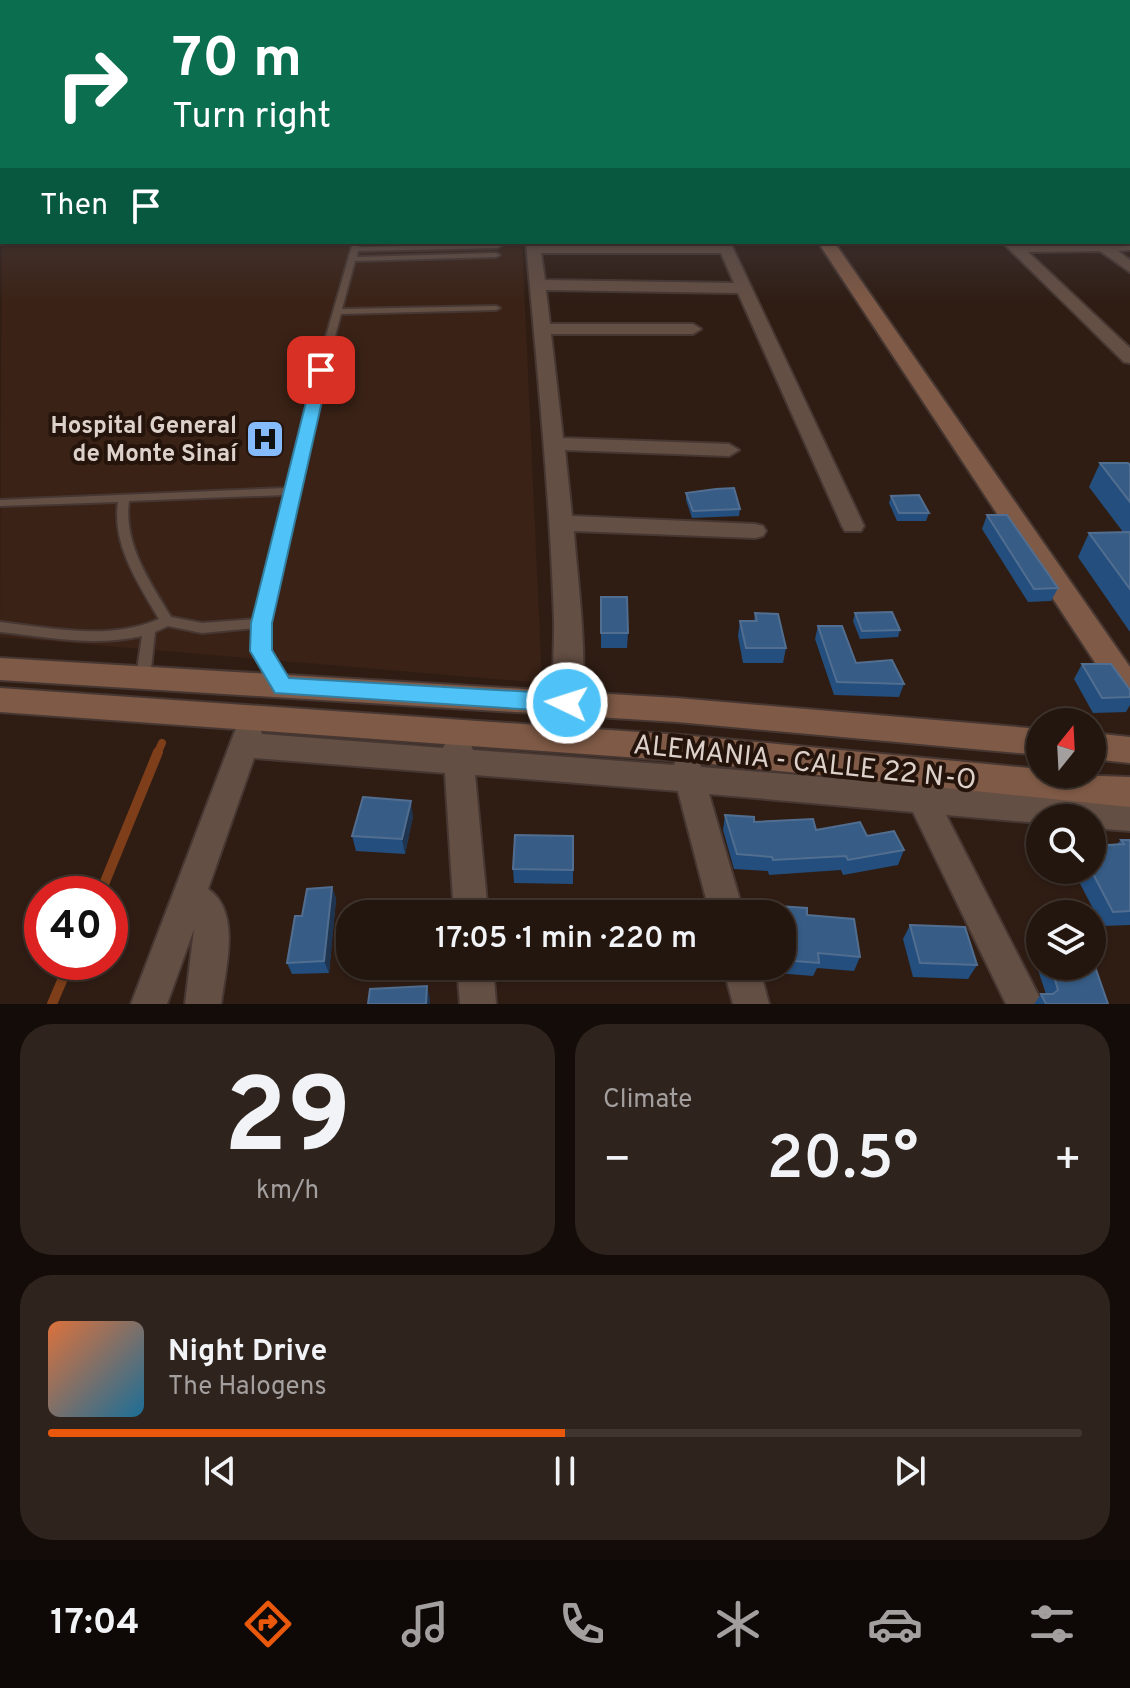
<!DOCTYPE html>
<meta charset="utf-8">
<style>
body{margin:0;font-family:Overpass,sans-serif;background:#2f231d;color:#f1f3f6;height:100vh;display:flex;flex-direction:column;font-size:30px;white-space:nowrap}
*{box-sizing:border-box;margin:0}
p{font-size:26px;color:#a39f9e}
.icon{flex:none;width:44px;height:44px;fill:none;stroke:currentColor;stroke-width:2;stroke-linecap:round;stroke-linejoin:round}
.map{position:relative;height:1004px;overflow:hidden}
.side{display:flex;flex-direction:column;gap:20px;padding:20px;background:#130c08;flex:1}
.side>*{flex:none}
.guide{position:absolute;left:0px;top:0px;width:1130px;height:244px;box-shadow:0 2px 6px #0004,0 0 0 2px #40352f;background:#0b6e4f;color:#fff;overflow:hidden}
.needle{width:52px;rotate:18deg}
.controls{position:absolute;left:1026px;top:708px;display:grid;gap:16px}
.controls a{display:grid;place-items:center;width:80px;height:80px;border-radius:50%;background:#23160f;box-shadow:0 2px 6px #0004,0 0 0 2px #40352f;font-size:40px}
.speed{position:absolute;left:24px;top:876px;display:flex;gap:16px;font-size:40px;font-weight:700;text-align:center}
.speed>*{display:grid;place-content:center;width:104px;height:104px;border-radius:50%;background:#23160f;box-shadow:0 2px 6px #0004,0 0 0 2px #40352f;line-height:1}
.speed .limit{border:12px solid #d22;background:#fff;color:#111}
.pin{position:absolute;display:grid;place-items:center;width:68px;height:68px;color:#fff;margin:-34px;border-radius:16px;box-shadow:0 4px 12px #0006}
.me{position:absolute;width:88px;margin:-44px;rotate:274deg;stroke-linejoin:round;filter:drop-shadow(0 0 6px #0008)}
.turn{display:flex;align-items:center;gap:28px;height:168px;padding:0 40px;font-size:36px}
.turn .icon{width:104px;height:104px;stroke-width:2.5}
.turn b{display:block;font-size:56px;line-height:68px}
.then{display:flex;align-items:center;height:76px;padding:0 40px;background:#0003;gap:16px;font-size:30px}
.big{font-size:60px;font-weight:600;line-height:1.1}
.side .tile{flex:1;display:flex;flex-direction:column;justify-content:center;gap:12px;min-width:0;padding:0 28px;border-radius:32px;background:#2f231d}
.side .dial{align-items:center;gap:0}
.dial b{font-size:104px;line-height:1}
.song{display:flex;align-items:center;gap:24px}
.cover{width:96px;height:96px;border-radius:12px;background:linear-gradient(135deg,hsl(20 70% 55%),hsl(200 70% 35%))}
.played{height:8px;border-radius:4px;background:linear-gradient(90deg,#ea580c 50%,#40352f 50%)}
.keys{display:flex;justify-content:space-around;direction:ltr}
.heat{display:flex;justify-content:space-between;align-items:center;font-size:44px;direction:ltr}
.side .tiles{flex:1;display:grid;gap:20px;grid-template-columns:1fr 1fr}
.tile:last-child{grid-column:span 2}
.trip{position:absolute;left:336px;top:900px;width:460px;height:80px;border-radius:32px;background:#23160f;box-shadow:0 2px 6px #0004,0 0 0 2px #40352f;font-weight:600;line-height:80px;text-align:center}
.menu{display:flex;height:128px;justify-content:space-around;align-items:center;background:#0e0906;color:#a39f9e}
.menu .icon{width:56px;height:56px}
.menu .selected{color:#ea580c}
.menu b{font-size:36px;color:#f1f3f6}
.map>svg:first-child{display:block}
</style>
<div class="map">
<svg width="1130" height="1004" viewBox="0 0 1130 1004">
<rect width="100%" height="100%" fill="#2f1d14"/>
<path fill="#3a2216" d="M2,164v78h520l20,441 -542,-46z"/>
<g fill="none" stroke-linecap="round" stroke-linejoin="round">
<path stroke="#7d3e19" stroke-width="8" d="M157,754l5,-11"/>
<g stroke="#7d3e19" stroke-width="10">
<path d="M100,894l58,-142"/>
<path d="M52,1004l18,-42"/>
</g>
<defs>
<g id="lane">
<path d="M2,183v5l-2,1v-5z"/>
<rect x="0" y="233" width="2" height="4"/>
<path d="M353,242h8l-2,5 138,-3 4,2 -4,2 -139,3 -1,6 139,-4 4,2 -4,2 -141,4 -13,48 154,-3 4,2 -4,2 -155,4 -23,85 -45,192 -7,46 2,13 22,36 -2,4 -5,1 -5,-1 -24,-39 1,-23 -53,5 -34,-7 -13,6 -5,46 -2,4 -5,1 -5,-1 -2,-4 6,-42c-47,11 -95,1 -142,-4v-10c53,6 109,19 159,-3 -21,-36 -47,-74 -41,-117l-118,4v-6l286,-12 22,-89zM285,495l-24,96 -5,28 -54,4 -31,-6c-21,-35 -48,-73 -42,-116z"/>
</g>
<g id="street">
<rect x="1128" y="213" width="2" height="10"/>
<path d="M526,242h14v3h177l-1,-3h14l134,284 -3,5h-16l-3,-5 -104,-233 -192,-3 4,34h143l8,5 -8,5h-142l12,104 166,6 10,6 -10,6 -164,-6 7,66 183,8 8,2 3,5 -3,5 -8,2 -181,-7c2,38 18,150 3,180l-10,3 -10,-3c-7,-14 -2,-71 -3,-91 -4,-126 -17,-252 -28,-378zM541,253h180l13,30 -189,-3z"/>
<path d="M1002,242h128v8l-12,1 12,9v12l-30,-21 -72,1 102,96v15l-6,-1z"/>
<path d="M249,719l10,4 3,11 181,14 5,-10 10,-3 10,3 5,12 201,15 2,-6 11,-4 11,4 3,8 203,17 2,-4 11,-4 11,4 3,6 199,17v28l-38,-3v-10h-52v5l-94,-8 97,189h-37l-93,-192 -204,-18 35,120h-34l-32,-123 -203,-16 13,139h-34l-9,-141 -191,-15 -46,131c34,23 17,81 13,115h-36l9,-75 -27,75h-36l104,-273 4,-8z"/>
<path d="M457,966h36l3,38h-36z"/>
<path d="M723,966h36l10,38h-36z"/>
</g>
<g id="secondary">
<path d="M818,242h16l296,425v36l-11,-4z"/>
<path d="M0,658l677,40 363,31v26l-363,-33 -677,-42z"/>
<path d="M0,688l682,47 358,34v5l90,3v30l-448,-46 -682,-49z"/>
<path d="M1092,733l38,4v26l-38,-4z"/>
</g>
</defs>
<use href="#lane" stroke="#463732" stroke-width="4"/>
<use href="#street" stroke="#463732" stroke-width="4"/>
<use href="#secondary" stroke="#463732" stroke-width="4"/>
<use href="#lane" fill="#644f44" fill-rule="evenodd"/>
<use href="#street" fill="#644f44" fill-rule="evenodd"/>
<use href="#secondary" fill="#7f5a46" fill-rule="evenodd"/>
</g>
<g fill="#234e7d">
<path d="M1100,463l30,2v167l-52,-75 11,-24 34,-1 -34,-45z"/>
<path d="M686,493l54,16 -1,7 -47,2 -6,-18z"/>
<path d="M891,496l38,17 -3,8h-29l-8,-18z"/>
<path d="M987,515l71,73 -7,13 -23,1 -46,-73z"/>
<path d="M601,597l27,36 -1,15h-26z"/>
<path d="M755,613l31,35 -3,15h-40l-5,-27 2,-15h14z"/>
<path d="M855,613l45,17 -2,7 -38,2 -7,-18z"/>
<path d="M818,626l38,37 48,21 -5,13 -65,-2 -19,-56z"/>
<path d="M1082,664l48,26v15l-4,7 -33,1 -19,-34z"/>
<path d="M725,815l29,7 113,14 37,14 -6,15 -55,10 -2,-5 -72,5 -1,-4 -34,-2 -11,-39z"/>
<path d="M413,816l-8,38 -49,-3 -4,-15z"/>
<path d="M573,836v48l-59,-1 -1,-14z"/>
<path d="M1121,840h9v85l-28,1 -29,-56h19z"/>
<path d="M332,887l4,12 -7,74 -37,1 -5,-11 15,-47z"/>
<path d="M761,905l46,10 53,42 -6,14 -37,-3 -4,8 -49,-4 -1,-6h19v-52h-23z"/>
<path d="M910,925l67,40 -9,14 -55,-2 -10,-38z"/>
<path d="M1040,959v7h52l16,38h-74l7,-10h5l-10,-30z"/>
</g>
<g fill="#1f344f">
<path d="M411,801l2,15 -8,38 -3,-15z"/>
<path d="M332,887l4,12 -7,74 -5,-12z"/>
<path d="M427,986l3,13v5h-4z"/>
</g>
<g fill="#375c85" stroke="#516e90" stroke-width="2">
<path d="M1100,463h28l2,2v37z"/>
<path d="M734,488l6,21 -47,2 -7,-18 30,-4z"/>
<path d="M919,495l10,18h-30l-8,-17z"/>
<path d="M987,515h20l51,73 -24,1z"/>
<path d="M1130,532v57l-41,-56z"/>
<path d="M601,597h26l1,36h-27z"/>
<path d="M892,612l8,18 -38,1 -7,-18z"/>
<path d="M755,613l23,1 8,34h-40l-6,-27h17z"/>
<path d="M818,626h24l14,37 36,-3 12,24 -67,-2z"/>
<path d="M1082,664h29l19,26v7l-28,1z"/>
<path d="M363,797l48,4 -9,38 -50,-3z"/>
<path d="M725,815l29,2v5l59,-3 3,11 44,-8 7,14 27,-5 10,19 -56,10 -2,-4 -73,4 -1,-3 -35,-3z"/>
<path d="M515,835l58,1v34l-60,-1z"/>
<path d="M1121,840h9v71l-17,1 -22,-42h1v-24l32,-2z"/>
<path d="M332,887l-8,74 -37,2 8,-47h7l5,-27z"/>
<path d="M761,905l46,3v7l47,4 6,38 -42,-4 1,10 -37,-3v-46h-20z"/>
<path d="M910,925l55,2 12,38 -57,-2z"/>
<path d="M1092,958l16,46h-62l-5,-10h12l5,-4 -7,-24h41z"/>
<path d="M427,986l-1,18h-58l2,-15z"/>
</g>
<linearGradient id="sky" x2="0" y2="1"><stop stop-color="#1a100b"/><stop offset="0.54" stop-color="#474045"/><stop offset="1" stop-color="#474045" stop-opacity="0"/></linearGradient>
<rect width="1130" height="303" fill="url(#sky)"/>
<path fill="#4fc3f7" stroke="#337fa1" stroke-width="2" d="M321,366l8,4 -57,253v27l17,28 278,16 8,2 4,7 -4,7 -8,2 -292,-19 -25,-42 1,-28 63,-253z"/>
<defs>
<symbol id="hospital-square" viewBox="-11 -11 22 22"><rect x="-9" y="-9" width="18" height="18" rx="4" fill="#86bbfb" stroke="#25140b"/><path d="M-5-5h3v3.5h4V-5h3V5h-3V1.5h-4V5h-3Z" fill="#111"/></symbol>
</defs>
<g fill-rule="evenodd">
<use href="#hospital-square" x="243" y="417" width="44" height="44"/>
</g>
<g text-anchor="middle" stroke-width="8" stroke-linejoin="round" paint-order="stroke">
<g font-size="24" font-weight="bold" fill="#ddd1cb" stroke="#25140b" text-anchor="end">
<text x="237" y="433">Hospital General<tspan x="237" dy="28">de Monte Sinaí</tspan></text>
</g>
<g font-size="28" fill="#ddd1cb" stroke="#25140b">
<text transform="translate(805 761) rotate(6)" y="10">ALEMANIA - CALLE 22 N-O</text>
</g>
</g>
</svg>
<div class="controls">
<a><svg class="needle" viewBox="-14 -14 28 28"><path d="M0-13l5 13h-10z" fill="#e53935"/><path d="M0 13l5-13h-10z" fill="#a39f9e"/></svg></a>
<a><svg class="icon" aria-label="search" viewBox="0 0 24 24"><circle cx="10" cy="10" r="6"/><path d="M15 15l6 6"/></svg></a>
<a><svg class="icon" aria-label="layers" viewBox="0 0 24 24"><path d="M12 4l9 5-9 5-9-5zM3 14l9 5 9-5"/></svg></a>
</div>
<div class="speed"><div class="limit">40</div></div>
<div class="pin" style="left:321px;top:370px;background:#d93025"><svg class="icon" aria-label="arrive" viewBox="0 0 24 24"><path d="M6 21V4h12l-3 4 3 4H6"/></svg></div>
<svg class="me" style="left:567px;top:703px" viewBox="-20 -20 40 40"><circle r="17" fill="#4fc3f7" stroke="#fff" stroke-width="3"/><path d="M0-11L8 9 0 5-8 9z" fill="#fff"/></svg>
<div class="trip">17:05 · 1 min · 220 m</div>
<div class="guide">
<div class="turn"><svg class="icon" aria-label="right" viewBox="0 0 24 24"><path d="M7 20v-9h11M14 6l5 5-5 5"/></svg><div><b>70 m</b>Turn right</div></div>
<div class="then">Then<svg class="icon" aria-label="arrive" viewBox="0 0 24 24"><path d="M6 21V4h12l-3 4 3 4H6"/></svg></div>
</div>
</div>
<section class="side">
<div class="tiles">
<div class="tile dial"><b>29</b><p>km/h</p></div>
<div class="tile"><p>Climate</p>
<div class="heat"><a>−</a><b class="big">20.5°</b><a>+</a></div>
</div>
<div class="tile">
<div class="song"><i class="cover"></i><div><b>Night Drive</b><p>The Halogens</p></div></div>
<div class="played"></div>
<div class="keys"><svg class="icon" aria-label="previous" viewBox="0 0 24 24"><path d="M18 5L8 12l10 7zM5 5v14"/></svg><svg class="icon" aria-label="pause" viewBox="0 0 24 24"><path d="M8 5v14M16 5v14"/></svg><svg class="icon" aria-label="next" viewBox="0 0 24 24"><path d="M6 5l10 7-10 7zM19 5v14"/></svg></div>
</div>
</div>
</section>
<nav class="menu">
<b>17:04</b>
<svg class="icon selected" aria-label="directions" viewBox="0 0 24 24"><path d="M12 3l9 9-9 9-9-9zM9 14v-3h6M13 9l2 2-2 2"/></svg>
<svg class="icon" aria-label="music" viewBox="0 0 24 24"><path d="M9 18V5l10-2v13"/><circle cx="6" cy="18" r="3"/><circle cx="16" cy="16" r="3"/></svg>
<svg class="icon" aria-label="phone" viewBox="0 0 24 24"><path d="M5 4h4l2 5-3 2q2 4 5 5l2-3 5 2v4C11 20 4 13 5 4z"/></svg>
<svg class="icon" aria-label="climate" viewBox="0 0 24 24"><path d="M12 3v18M4 7l16 10M4 17L20 7"/></svg>
<svg class="icon" aria-label="car" viewBox="0 0 24 24"><path d="M5 17H2v-5l4-1 3-4h7l3 4 3 1v5h-3M9 17h6M6 11h13"/><circle cx="7" cy="17" r="2"/><circle cx="17" cy="17" r="2"/></svg>
<svg class="icon" aria-label="filters" viewBox="0 0 24 24"><path d="M4 7h16M4 17h16"/><circle cx="9" cy="7" r="2"/><circle cx="15" cy="17" r="2"/></svg>
</nav>
